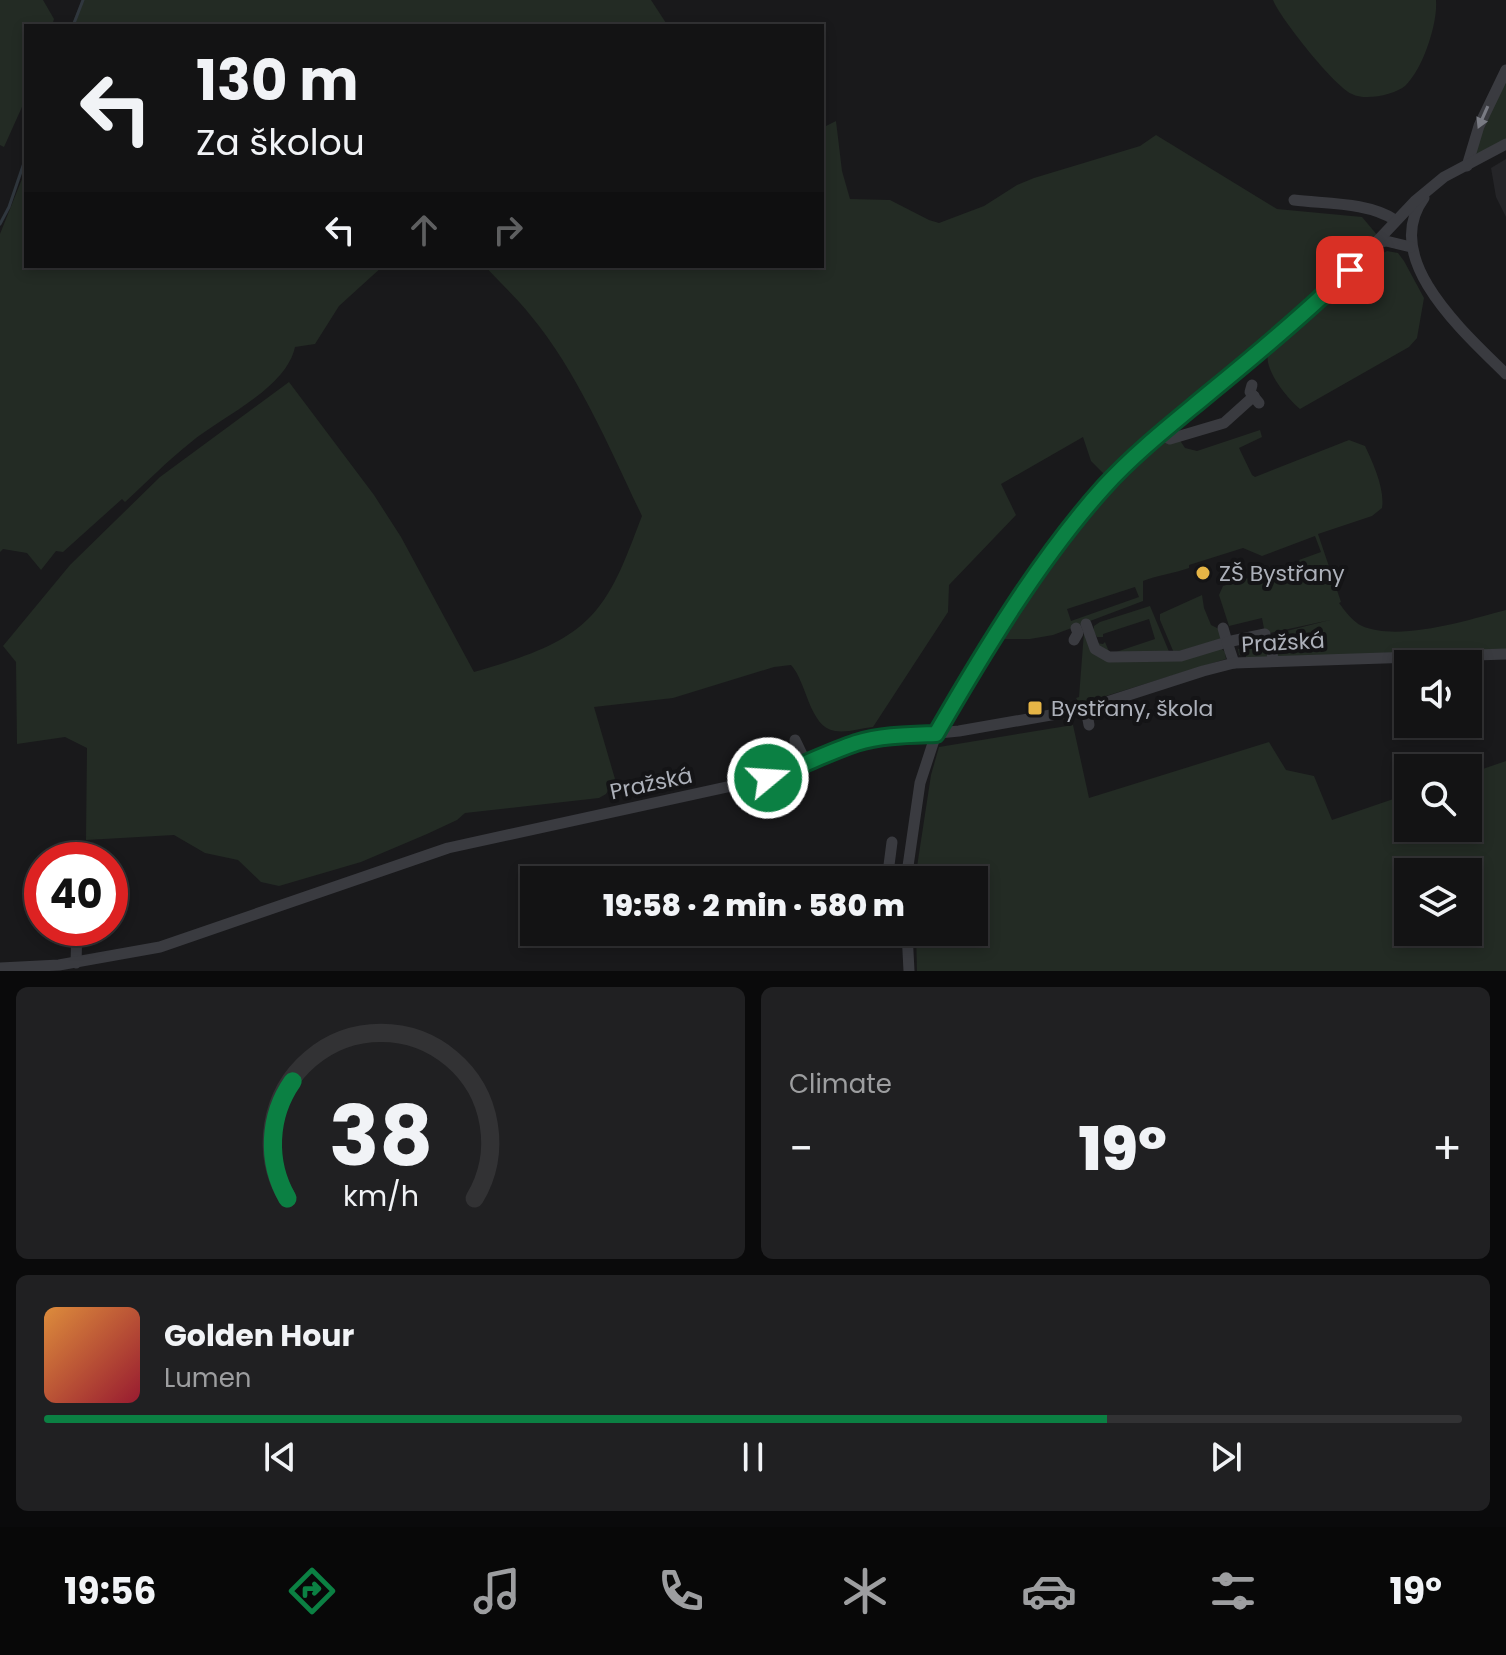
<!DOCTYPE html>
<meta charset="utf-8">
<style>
body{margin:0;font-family:Poppins,sans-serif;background:#202022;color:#f1f3f6;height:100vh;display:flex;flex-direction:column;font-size:30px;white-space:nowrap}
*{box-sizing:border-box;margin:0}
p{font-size:26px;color:#9d9ea0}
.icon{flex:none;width:44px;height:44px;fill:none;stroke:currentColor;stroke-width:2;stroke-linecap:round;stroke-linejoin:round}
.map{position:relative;height:971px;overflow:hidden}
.panel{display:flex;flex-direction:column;gap:16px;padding:16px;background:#0a0a0b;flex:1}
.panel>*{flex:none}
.hud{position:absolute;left:24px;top:24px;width:800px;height:244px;border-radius:0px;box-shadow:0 4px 12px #0003,0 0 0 2px #323234;background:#131314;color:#f1f3f6;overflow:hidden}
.buttons{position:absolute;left:1394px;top:650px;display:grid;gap:16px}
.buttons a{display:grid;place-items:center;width:88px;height:88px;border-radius:0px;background:#131314;box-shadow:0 4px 12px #0003,0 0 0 2px #323234;font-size:40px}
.speed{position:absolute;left:24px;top:842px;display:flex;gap:16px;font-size:40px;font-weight:700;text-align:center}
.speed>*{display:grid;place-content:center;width:104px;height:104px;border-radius:50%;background:#131314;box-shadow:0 4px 12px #0003,0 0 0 2px #323234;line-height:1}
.speed .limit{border:12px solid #d22;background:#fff;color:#111}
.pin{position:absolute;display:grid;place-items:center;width:68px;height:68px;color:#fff;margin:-34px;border-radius:16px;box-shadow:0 4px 12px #0006}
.me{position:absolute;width:88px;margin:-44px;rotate:72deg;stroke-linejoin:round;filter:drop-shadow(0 0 6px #0008)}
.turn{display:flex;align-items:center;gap:28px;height:168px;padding:0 40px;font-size:36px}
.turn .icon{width:104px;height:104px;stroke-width:2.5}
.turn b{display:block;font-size:56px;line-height:68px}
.lanes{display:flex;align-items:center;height:76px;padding:0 40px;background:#0003;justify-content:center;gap:40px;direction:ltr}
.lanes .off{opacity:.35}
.big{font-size:60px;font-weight:800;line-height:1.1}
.panel .card{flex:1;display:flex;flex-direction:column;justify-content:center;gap:12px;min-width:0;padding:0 28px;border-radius:12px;background:#202022}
.panel .dial{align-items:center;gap:0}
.dial svg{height:208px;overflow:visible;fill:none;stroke:#323234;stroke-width:7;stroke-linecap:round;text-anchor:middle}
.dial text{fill:#f1f3f6;stroke:none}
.song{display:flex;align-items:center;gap:24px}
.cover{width:96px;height:96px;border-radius:12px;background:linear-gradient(135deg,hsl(30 70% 55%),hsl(350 70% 35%))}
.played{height:8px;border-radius:4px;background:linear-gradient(90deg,#0b8043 75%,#323234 75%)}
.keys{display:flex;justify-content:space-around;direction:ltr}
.heat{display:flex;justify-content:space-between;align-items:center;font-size:44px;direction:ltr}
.panel .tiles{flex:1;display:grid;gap:16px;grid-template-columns:1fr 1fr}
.card:last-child{grid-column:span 2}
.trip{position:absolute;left:520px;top:866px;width:468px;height:80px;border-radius:0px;background:#131314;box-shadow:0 4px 12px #0003,0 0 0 2px #323234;font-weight:800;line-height:80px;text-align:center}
.tabs{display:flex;height:128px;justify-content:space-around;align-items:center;background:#080808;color:#9d9ea0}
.tabs .icon{width:56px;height:56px}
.tabs .selected{color:#0b8043}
.tabs b{font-size:36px;color:#f1f3f6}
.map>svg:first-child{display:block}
</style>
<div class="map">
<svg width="1506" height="971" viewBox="0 0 1506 971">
<rect width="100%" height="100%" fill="#19191b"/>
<path fill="#252528" d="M1506,159v58l-10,-20 -5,-29z"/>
<g fill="#232b24" fill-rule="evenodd">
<path d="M0,0h43l11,19 -2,7h-26v72l-22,49 -4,-2z"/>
<path d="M82,0h569l17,26h-597z"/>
<path d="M1273,0h163c2,23 -13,69 -31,86 -11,9 -40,15 -53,8 -17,-7 -72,-76 -79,-94z"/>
<path d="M1506,77v62l-15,13 -18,2 7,-23z"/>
<path d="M836,121l6,50 8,28 40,1 39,20 10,3 45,-17 33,-21 17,-7 106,-32 16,-11 121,74 85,8 16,19 -79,78 -191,164 -17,-17 -8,-24 -82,47 15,31 -67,70 -1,27 -75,115c-11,1 -26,6 -38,4 -26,-4 -28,-49 -44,-66l-17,2 -101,31 -79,9 21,72 -9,15 -7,4 -134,15 -8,7 -30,14 -66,28 -82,24 -18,-4 -23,-22 -33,-7 -31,-18 -88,5 1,-92 -22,-11 -48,7 -1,-82 -13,-16 67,-81 90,-88 129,-95 85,113 27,42 73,135c40,-12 88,-25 117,-56 25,-26 38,-67 51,-100 -31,-65 -65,-145 -111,-200 -14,-18 -31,-33 -46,-50h337v-138z"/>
<path d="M26,169v97h357l-44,40 -24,38 -20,3c-9,42 -74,70 -105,96 -23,18 -44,40 -65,59l-3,-3 -59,53 -7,-1 -15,19 -14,-17 -24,-4 -3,3v-318z"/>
<path d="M1387,251l11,2 6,8 20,37 -7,40 -8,9 -109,62c-12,-10 -36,-39 -32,-55l57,-48 51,-49z"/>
<path d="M1260,430l2,7 -23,11 13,27 3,2 94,-37 16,6c8,17 20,43 17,62l-10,8 -54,18 23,68 -2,1c6,8 14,19 23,23 37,16 106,-6 144,-16v40l-260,9v-3l-7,-1 -1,-6 30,-5 -1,-8 63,-16 -65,14 -3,-16 -33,8 -10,-31 4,-9 37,-12 3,9 39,-14 -3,-9 22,-8 -6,-16 -53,20 -19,-8 -54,17v3c-14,5 -34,8 -46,13v20l-90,34 -23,4h-37l68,-98 99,-107 4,9 15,-4 6,9 12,3zM1135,587l4,10 -68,24 -4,-12z"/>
<path d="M1202,595l2,13 7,17 10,5 2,8 -49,15 -14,-33v-6z"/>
<path d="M1150,606l20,48c-22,-2 -62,11 -74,-11l7,1 2,-2 5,12 45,-15 -6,-20 -46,15v3h-6l-4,-6 1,-5 6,-4z"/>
<path d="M1084,632l15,24 122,-8 4,4 1,7 -146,45 -4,-6 3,-1z"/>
<path d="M1073,725l16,73 180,-56 17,28 28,6 18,44 76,-26v34h60v-54l38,-13v210h-589l-1,-39h58v-52h-59l16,-105 8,-28zM1408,872h60v60h-60z"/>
</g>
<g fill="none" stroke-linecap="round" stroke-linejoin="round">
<g stroke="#30373e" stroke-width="3">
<path d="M73,26l10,-26"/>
<path d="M0,224l9,-17 17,-50"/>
</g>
<g stroke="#3a3b40" stroke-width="11">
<path d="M1467,166l12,-40 27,-56"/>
<path d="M1424,198c-45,61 42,136 82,176"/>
<path d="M1294,200c32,4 74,2 101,20"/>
<path d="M1375,243l11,-2 25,6"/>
<path d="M1252,385l-2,7 9,11"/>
<path d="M1160,434l10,5 54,-16 30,-27"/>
<path d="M1086,624l9,25 14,8 72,-1 46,-14 -4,-14"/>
<path d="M1262,635l10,16 1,10"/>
<path d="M1074,640l4,-7 -2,-5"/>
<path d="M1234,663l-7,-21 38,-8"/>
<path d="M1086,709l3,16"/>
<path d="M795,740l12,25"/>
<path d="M892,842l-4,31 19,3"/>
<path d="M906,880l14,-97 16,-49 57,-95 68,-98 42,-53 57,-54 141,-116 49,-48 65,-69 29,-24 62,-33"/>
<path d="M907,932l2,39"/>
<path d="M76,963l1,-35"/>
<path d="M0,968l59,-3 101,-18 288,-99 320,-70 101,-38 90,-9 126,-22 118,-38 31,-8 272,-9"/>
</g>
</g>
<defs><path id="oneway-solid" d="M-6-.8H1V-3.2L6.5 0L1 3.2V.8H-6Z" transform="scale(2)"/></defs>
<use fill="#797b83" href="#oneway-solid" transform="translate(1483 117) rotate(114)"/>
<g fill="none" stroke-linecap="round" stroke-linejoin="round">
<defs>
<path id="route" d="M768,778c30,-10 58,-25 88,-35 26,-8 53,-8 80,-9 48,-83 104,-176 168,-247 31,-34 68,-63 104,-93 49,-40 97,-80 142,-124"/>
</defs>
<use href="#route" stroke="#07532c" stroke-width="20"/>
<use href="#route" stroke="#0b8043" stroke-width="14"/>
</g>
<g fill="#e6b546" stroke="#141416" stroke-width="3">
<circle cx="1203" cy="573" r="8"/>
<rect x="1027" y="700" width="16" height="16" rx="4"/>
</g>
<g text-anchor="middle" stroke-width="8" stroke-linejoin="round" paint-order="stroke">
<g font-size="22" fill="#acb0b9" stroke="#141416" text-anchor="start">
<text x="1219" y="581">ZŠ Bystřany</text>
<text x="1051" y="716">Bystřany, škola</text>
</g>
<g font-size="22" fill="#acb0b9" stroke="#141416">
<text transform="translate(1283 642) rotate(-3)" y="8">Pražská</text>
<text transform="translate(651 783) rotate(-12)" y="8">Pražská</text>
</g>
</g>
</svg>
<div class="buttons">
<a><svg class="icon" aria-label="sound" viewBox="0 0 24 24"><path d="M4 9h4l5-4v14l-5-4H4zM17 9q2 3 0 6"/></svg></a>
<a><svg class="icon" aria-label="search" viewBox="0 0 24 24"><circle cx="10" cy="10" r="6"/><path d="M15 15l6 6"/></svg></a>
<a><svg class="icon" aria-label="layers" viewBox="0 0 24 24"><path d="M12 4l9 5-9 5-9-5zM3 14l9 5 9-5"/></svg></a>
</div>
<div class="speed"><div class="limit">40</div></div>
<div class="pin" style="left:1350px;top:270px;background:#d93025"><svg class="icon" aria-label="arrive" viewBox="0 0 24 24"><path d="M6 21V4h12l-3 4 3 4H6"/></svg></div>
<svg class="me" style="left:768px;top:778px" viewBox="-20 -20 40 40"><circle r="17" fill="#0b8043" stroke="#fff" stroke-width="3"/><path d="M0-11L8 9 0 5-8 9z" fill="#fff"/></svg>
<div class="trip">19:58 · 2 min · 580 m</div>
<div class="hud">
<div class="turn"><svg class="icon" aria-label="left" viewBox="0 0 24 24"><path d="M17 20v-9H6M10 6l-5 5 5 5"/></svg><div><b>130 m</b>Za školou</div></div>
<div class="lanes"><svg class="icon" aria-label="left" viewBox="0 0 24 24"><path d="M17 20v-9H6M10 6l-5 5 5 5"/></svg><svg class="icon off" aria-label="ahead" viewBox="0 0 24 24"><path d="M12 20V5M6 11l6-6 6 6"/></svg><svg class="icon off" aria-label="right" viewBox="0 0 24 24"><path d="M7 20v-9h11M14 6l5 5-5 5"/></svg></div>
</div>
</div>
<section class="panel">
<div class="tiles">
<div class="card dial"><svg viewBox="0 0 100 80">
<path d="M14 69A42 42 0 1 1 86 69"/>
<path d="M14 69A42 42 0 0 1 16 24" stroke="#0b8043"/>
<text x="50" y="56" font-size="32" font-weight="700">38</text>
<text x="50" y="72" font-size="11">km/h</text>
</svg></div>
<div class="card"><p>Climate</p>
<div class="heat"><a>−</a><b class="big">19°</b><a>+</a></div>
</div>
<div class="card">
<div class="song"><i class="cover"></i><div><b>Golden Hour</b><p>Lumen</p></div></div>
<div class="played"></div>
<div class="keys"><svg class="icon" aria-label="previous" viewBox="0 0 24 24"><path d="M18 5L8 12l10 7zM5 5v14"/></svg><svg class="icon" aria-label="pause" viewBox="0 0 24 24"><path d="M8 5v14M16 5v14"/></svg><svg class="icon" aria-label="next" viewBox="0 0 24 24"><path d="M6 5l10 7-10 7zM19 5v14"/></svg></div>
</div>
</div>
</section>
<nav class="tabs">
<b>19:56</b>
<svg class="icon selected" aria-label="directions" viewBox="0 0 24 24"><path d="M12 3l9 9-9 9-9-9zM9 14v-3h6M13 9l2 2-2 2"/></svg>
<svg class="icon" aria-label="music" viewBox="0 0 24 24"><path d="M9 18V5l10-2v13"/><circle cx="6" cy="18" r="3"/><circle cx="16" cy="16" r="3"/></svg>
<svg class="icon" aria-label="phone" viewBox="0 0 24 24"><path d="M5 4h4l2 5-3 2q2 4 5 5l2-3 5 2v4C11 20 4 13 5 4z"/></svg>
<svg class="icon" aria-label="climate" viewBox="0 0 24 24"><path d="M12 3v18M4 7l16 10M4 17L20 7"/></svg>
<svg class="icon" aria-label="car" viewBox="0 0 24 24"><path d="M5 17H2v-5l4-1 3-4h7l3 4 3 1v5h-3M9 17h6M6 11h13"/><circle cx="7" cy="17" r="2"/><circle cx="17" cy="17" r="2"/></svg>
<svg class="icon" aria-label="filters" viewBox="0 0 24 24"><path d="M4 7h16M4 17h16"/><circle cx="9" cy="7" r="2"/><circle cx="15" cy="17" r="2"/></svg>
<b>19°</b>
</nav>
